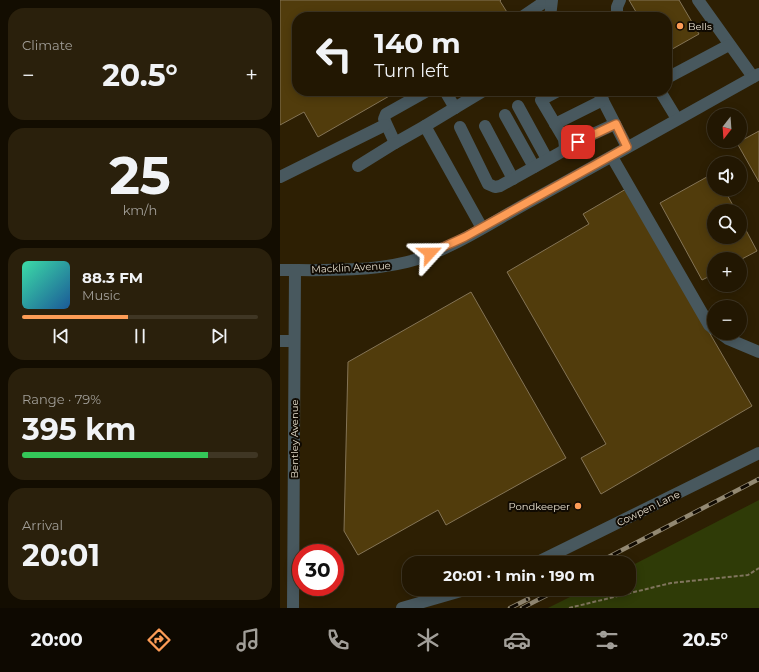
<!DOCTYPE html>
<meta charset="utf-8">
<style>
body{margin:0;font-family:Montserrat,sans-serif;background:#2a200c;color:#f1f3f6;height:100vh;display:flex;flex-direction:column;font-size:15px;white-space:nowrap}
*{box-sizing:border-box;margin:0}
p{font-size:13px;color:#a29f99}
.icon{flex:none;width:22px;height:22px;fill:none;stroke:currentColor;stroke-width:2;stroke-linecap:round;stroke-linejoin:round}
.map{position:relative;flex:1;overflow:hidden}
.side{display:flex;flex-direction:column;gap:8px;padding:8px;background:#130d01;width:280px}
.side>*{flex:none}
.banner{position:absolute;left:12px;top:12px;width:380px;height:84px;border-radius:16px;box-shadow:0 2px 10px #0003,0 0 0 1px #3f3624;background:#221702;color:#f1f3f6;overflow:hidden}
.needle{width:26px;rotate:197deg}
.buttons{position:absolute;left:427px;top:108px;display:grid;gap:8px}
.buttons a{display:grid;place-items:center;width:40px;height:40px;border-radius:50%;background:#221702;box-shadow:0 2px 10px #0003,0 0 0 1px #3f3624;font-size:20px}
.speed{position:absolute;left:12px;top:544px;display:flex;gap:8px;font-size:20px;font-weight:700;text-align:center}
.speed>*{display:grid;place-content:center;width:52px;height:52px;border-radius:50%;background:#221702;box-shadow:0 2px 10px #0003,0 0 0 1px #3f3624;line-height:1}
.speed .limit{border:6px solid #d22;background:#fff;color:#111}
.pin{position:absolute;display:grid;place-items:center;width:34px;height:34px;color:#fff;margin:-17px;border-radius:8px;box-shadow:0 2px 6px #0006}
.me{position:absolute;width:44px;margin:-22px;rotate:66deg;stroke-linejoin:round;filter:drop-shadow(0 0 3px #0008)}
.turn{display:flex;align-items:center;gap:14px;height:84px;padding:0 16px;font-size:18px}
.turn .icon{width:52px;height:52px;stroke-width:2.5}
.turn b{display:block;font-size:28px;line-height:34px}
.big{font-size:30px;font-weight:700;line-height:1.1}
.side .widget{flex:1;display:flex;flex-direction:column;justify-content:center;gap:6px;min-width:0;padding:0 14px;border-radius:16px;background:#2a200c}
.side .dial{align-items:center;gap:0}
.dial b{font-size:52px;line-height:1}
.song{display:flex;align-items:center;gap:12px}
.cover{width:48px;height:48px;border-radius:6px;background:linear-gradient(135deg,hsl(160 70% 55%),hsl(210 70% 35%))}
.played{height:4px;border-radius:2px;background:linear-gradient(90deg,#fd9c56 45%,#3f3624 45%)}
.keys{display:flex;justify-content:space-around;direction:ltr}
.heat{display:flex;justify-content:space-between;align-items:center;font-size:22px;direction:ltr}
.charge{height:6px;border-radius:3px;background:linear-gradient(90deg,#34c759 79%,#3f3624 0)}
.trip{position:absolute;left:122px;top:556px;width:234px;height:40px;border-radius:16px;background:#221702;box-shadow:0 2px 10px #0003,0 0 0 1px #3f3624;font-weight:700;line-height:40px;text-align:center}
.menu{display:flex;height:64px;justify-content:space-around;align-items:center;background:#0e0901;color:#a29f99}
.menu .icon{width:28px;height:28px}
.menu .on{color:#fd9c56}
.menu b{font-size:18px;color:#f1f3f6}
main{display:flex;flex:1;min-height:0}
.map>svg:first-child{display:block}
</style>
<main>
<section class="side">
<div class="widget"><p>Climate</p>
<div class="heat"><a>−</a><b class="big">20.5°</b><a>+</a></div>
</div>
<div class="widget dial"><b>25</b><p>km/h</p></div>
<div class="widget">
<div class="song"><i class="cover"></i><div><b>88.3 FM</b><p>Music</p></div></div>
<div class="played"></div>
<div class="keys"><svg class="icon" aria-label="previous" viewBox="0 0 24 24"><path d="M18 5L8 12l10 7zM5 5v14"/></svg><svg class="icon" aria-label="pause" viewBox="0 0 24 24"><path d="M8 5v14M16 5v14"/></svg><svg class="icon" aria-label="next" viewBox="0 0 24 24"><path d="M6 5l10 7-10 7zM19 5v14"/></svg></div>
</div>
<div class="widget"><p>Range · 79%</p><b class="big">395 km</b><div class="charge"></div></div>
<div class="widget"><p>Arrival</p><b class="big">20:01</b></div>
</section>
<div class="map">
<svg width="479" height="608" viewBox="0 0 479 608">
<rect width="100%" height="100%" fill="#2d1f03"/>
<path fill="#2f3b07" d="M479,500v108h-211l38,-19h43v-22z"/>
<g fill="#513c0c" stroke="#847456">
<path d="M0,0h221l-1,1 10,16h-213v74h101l-80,46 -14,-25 -24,13z"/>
<path d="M349,0h50l20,34 -32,18v-35h-28z"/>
<path d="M479,131v51l-22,-39z"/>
<path d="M434,173v16h10l12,22h-22v26h26v-18l17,32 -17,9v-1h-26v15l-12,6 -42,-77z"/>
<path d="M346,189l126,217 -151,88 -20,-36 25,-14 -99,-172 82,-48 -6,-10z"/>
<path d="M191,292l95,166 -120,67 -8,-15 -80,45 -14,-24 4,-169z"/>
</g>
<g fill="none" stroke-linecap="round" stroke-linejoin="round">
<path stroke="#80755d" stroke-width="2" stroke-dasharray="4 2" stroke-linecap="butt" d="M289,608l102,-25 77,-8 11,-7"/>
<g stroke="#48585e" stroke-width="12">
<path d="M418,0l55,77"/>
<path d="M242,17l25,-17"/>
<path d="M270,17l2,-17"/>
<path d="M337,17v-10l3,-7"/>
<path d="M387,78l62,-33"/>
<path d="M165,91l10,17"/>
<path d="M318,91l29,56"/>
<path d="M380,91l17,28"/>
<path d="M238,106l29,53"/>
<path d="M225,115l29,52"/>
<path d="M275,124l48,-24"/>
<path d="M145,126l-30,17 -11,-24 2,-5 41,-23"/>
<path d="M205,126l28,53"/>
<path d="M180,127l28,57 7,3 5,-1 63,-35 2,-4 -1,-8 -23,-39 17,-9"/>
<path d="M285,147l50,-23"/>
<path d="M332,157l97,168 5,4"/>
<path d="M78,166l37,-23"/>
<path d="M0,177l105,-52"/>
<path d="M202,228l-57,-102 58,-35"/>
<path d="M0,270c42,0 86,2 127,-8 41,-10 85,-40 122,-60 77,-42 153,-85 230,-128"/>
<path d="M440,333l8,6 31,13"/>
<path d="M0,341h14"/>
<path d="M256,563l223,-110"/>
<path d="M13,608l2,-338"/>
<path d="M122,608l66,-19"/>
</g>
<defs>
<g id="rail">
<path d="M317,563l162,-84"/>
<path d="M230,608l18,-9"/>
<path d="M242,608l37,-19"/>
</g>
</defs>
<use href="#rail" stroke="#938973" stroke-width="4.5"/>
<use href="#rail" stroke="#100a02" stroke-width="3" stroke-dasharray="9" stroke-linecap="butt"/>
</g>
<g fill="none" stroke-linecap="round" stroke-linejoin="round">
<defs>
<path id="route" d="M150,253l35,-16 162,-90 -11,-23 -38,18"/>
</defs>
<use href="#route" stroke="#a46538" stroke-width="10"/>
<use href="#route" stroke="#fd9c56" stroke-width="7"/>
</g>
<g fill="#fd9c56" stroke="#100a02" stroke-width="1.5">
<circle cx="400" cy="26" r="4"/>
<circle cx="298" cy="506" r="4"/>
</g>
<g text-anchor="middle" stroke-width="4" stroke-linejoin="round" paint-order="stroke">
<g font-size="10" fill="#e6decd" stroke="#100a02" text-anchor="start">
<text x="408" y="30">Bells</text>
<text x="290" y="510" text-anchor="end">Pondkeeper</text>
</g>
<g font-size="10" fill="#e6decd" stroke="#100a02">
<text transform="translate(71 267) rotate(-3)" y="4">Macklin Avenue</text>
<text transform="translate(14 439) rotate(-90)" y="4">Bentley Avenue</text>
<text transform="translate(368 508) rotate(-26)" y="4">Cowpen Lane</text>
</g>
</g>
</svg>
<div class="buttons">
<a><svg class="needle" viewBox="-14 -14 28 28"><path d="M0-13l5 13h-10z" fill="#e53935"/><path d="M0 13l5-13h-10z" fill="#a29f99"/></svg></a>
<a><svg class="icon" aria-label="sound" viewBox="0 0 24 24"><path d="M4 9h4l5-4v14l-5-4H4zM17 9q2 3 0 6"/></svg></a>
<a><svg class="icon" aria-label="search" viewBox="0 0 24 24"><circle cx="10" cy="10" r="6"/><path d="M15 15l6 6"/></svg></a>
<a>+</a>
<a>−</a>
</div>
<div class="speed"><div class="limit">30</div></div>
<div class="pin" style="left:298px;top:142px;background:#d93025"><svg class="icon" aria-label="arrive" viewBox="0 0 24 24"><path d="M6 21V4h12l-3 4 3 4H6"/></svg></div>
<svg class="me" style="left:150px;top:253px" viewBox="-20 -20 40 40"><path d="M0-17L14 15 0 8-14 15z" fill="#fd9c56" stroke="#fff" stroke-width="4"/></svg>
<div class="trip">20:01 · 1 min · 190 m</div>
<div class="banner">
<div class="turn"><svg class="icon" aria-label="left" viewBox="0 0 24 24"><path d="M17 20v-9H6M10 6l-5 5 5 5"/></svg><div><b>140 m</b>Turn left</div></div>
</div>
</div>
</main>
<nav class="menu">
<b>20:00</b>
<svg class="icon on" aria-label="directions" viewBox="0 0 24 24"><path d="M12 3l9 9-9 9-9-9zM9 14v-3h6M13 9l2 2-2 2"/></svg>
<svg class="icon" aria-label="music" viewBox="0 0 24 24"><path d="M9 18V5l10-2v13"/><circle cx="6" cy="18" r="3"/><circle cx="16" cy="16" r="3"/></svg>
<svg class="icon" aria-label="phone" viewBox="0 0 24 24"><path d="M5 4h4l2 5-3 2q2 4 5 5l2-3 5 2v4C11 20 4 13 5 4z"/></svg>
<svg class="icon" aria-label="climate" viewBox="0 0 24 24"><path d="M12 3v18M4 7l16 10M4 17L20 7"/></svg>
<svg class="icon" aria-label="car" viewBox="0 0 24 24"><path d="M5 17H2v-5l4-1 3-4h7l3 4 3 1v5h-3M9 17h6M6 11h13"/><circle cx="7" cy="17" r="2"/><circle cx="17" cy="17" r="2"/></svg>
<svg class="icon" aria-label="filters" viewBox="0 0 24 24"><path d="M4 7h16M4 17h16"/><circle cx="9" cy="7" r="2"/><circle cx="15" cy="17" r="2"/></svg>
<b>20.5°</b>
</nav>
